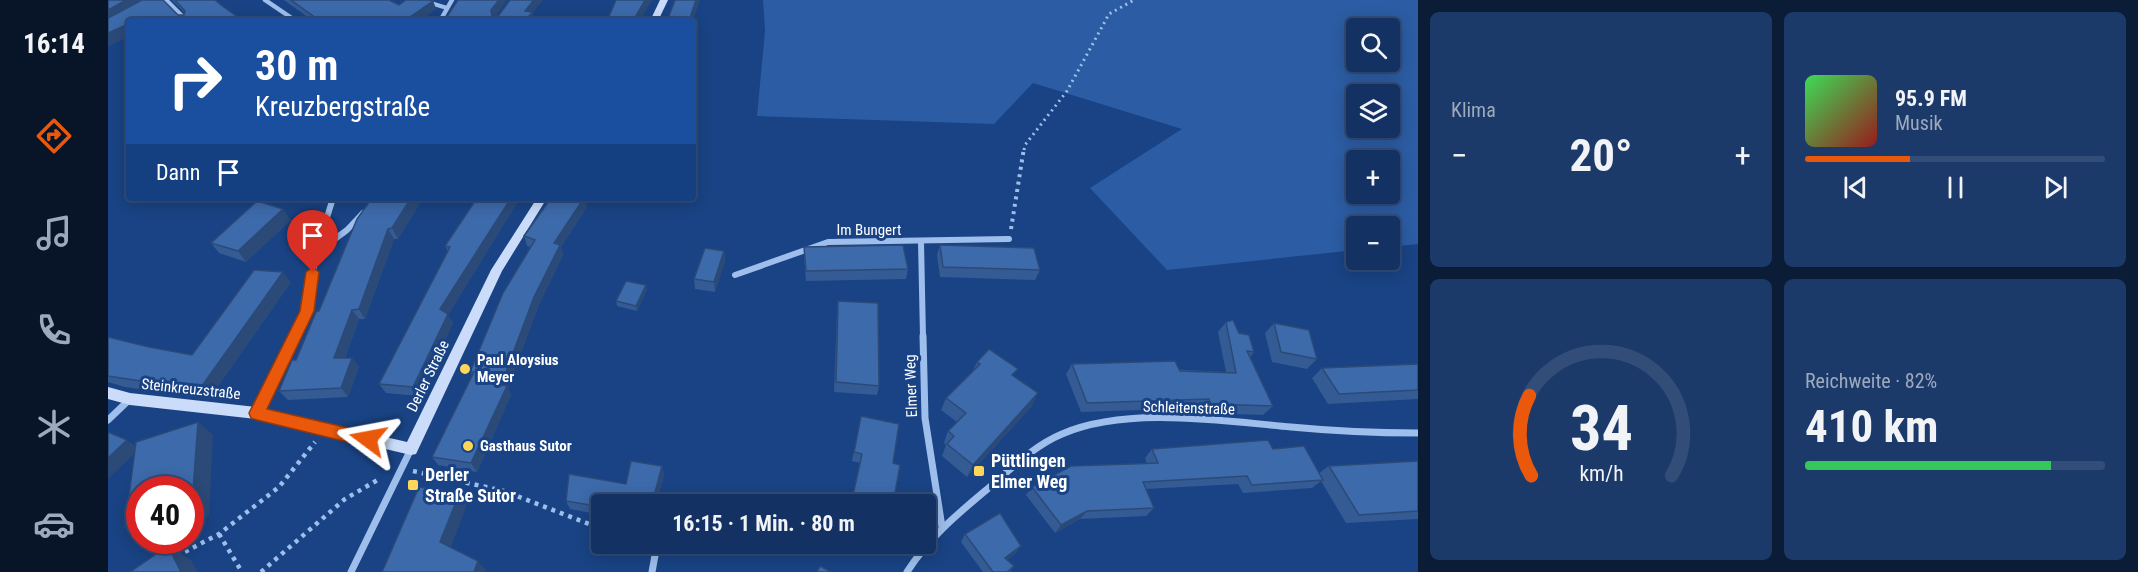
<!DOCTYPE html>
<html lang="de">
<meta charset="utf-8">
<style>
body{margin:0;font-family:"Roboto Condensed",sans-serif;background:#1c3a69;color:#f1f3f6;height:100vh;display:flex;flex-direction:column;font-size:22px;white-space:nowrap}
*{box-sizing:border-box;margin:0}
p{font-size:20px;color:#9daabe}
.icon{flex:none;width:33px;height:33px;fill:none;stroke:currentColor;stroke-width:2;stroke-linecap:round;stroke-linejoin:round}
.map{position:relative;flex:1;overflow:hidden}
.details{display:flex;flex-direction:column;gap:12px;padding:12px;background:#0a1c36;width:720px}
.details>*{flex:none}
.hud{position:absolute;left:18px;top:18px;width:570px;height:183px;border-radius:6px;box-shadow:0 3px 15px #0003,0 0 0 2px #324d78;background:#1a4fa0;color:#fff;overflow:hidden}
.buttons{position:absolute;left:1238px;top:18px;display:grid;gap:12px}
.buttons a{display:grid;place-items:center;width:54px;height:54px;border-radius:6px;background:#133263;box-shadow:0 3px 15px #0003,0 0 0 2px #324d78;font-size:30px}
.speed{position:absolute;left:18px;top:476px;display:flex;gap:12px;font-size:30px;font-weight:700;text-align:center}
.speed>*{display:grid;place-content:center;width:78px;height:78px;border-radius:50%;background:#133263;box-shadow:0 3px 15px #0003,0 0 0 2px #324d78;line-height:1}
.speed .limit{border:9px solid #d22;background:#fff;color:#111}
.pin{position:absolute;display:grid;place-items:center;width:51px;height:51px;color:#fff;margin:-62px -26px;border-radius:50% 50% 50% 0;rotate:-45deg;box-shadow:0 0 6px #0007}
.pin .icon{rotate:45deg}
.me{position:absolute;width:66px;margin:-33px;rotate:283deg;stroke-linejoin:round;filter:drop-shadow(0 0 4px #0008)}
.turn{display:flex;align-items:center;gap:21px;height:126px;padding:0 30px;font-size:27px}
.turn .icon{width:78px;height:78px;stroke-width:2.5}
.turn b{display:block;font-size:42px;line-height:51px}
.then{display:flex;align-items:center;height:57px;padding:0 30px;background:#0003;gap:12px;font-size:22px}
.big{font-size:45px;font-weight:700;line-height:1.1}
.details .widget{flex:1;display:flex;flex-direction:column;justify-content:center;gap:9px;min-width:0;padding:0 21px;border-radius:9px;background:#1c3a69}
.details .dial{align-items:center;gap:0}
.dial svg{height:156px;overflow:visible;fill:none;stroke:#324d78;stroke-width:7;stroke-linecap:round;text-anchor:middle}
.dial text{fill:#f1f3f6;stroke:none}
.song{display:flex;align-items:center;gap:18px}
.cover{width:72px;height:72px;border-radius:9px;background:linear-gradient(135deg,hsl(130 70% 55%),hsl(0 70% 35%))}
.played{height:6px;border-radius:3px;background:linear-gradient(90deg,#ea580c 35%,#324d78 35%)}
.keys{display:flex;justify-content:space-around;direction:ltr}
.heat{display:flex;justify-content:space-between;align-items:center;font-size:33px;direction:ltr}
.charge{height:9px;border-radius:4px;background:linear-gradient(90deg,#34c759 82%,#324d78 0)}
.details .tiles{flex:1;display:grid;gap:12px;grid-template-columns:repeat(2,1fr)}
.trip{position:absolute;left:483px;top:494px;width:345px;height:60px;border-radius:6px;background:#133263;box-shadow:0 3px 15px #0003,0 0 0 2px #324d78;font-weight:700;line-height:60px;text-align:center}
main{display:flex;flex:1;min-height:0}
.tab-bar{display:flex;flex-direction:column;width:108px;justify-content:space-around;align-items:center;background:#081428;color:#9daabe}
.tab-bar .icon{width:42px;height:42px}
.tab-bar .selected{color:#ea580c}
.tab-bar b{font-size:27px;color:#f1f3f6}
.map>svg:first-child{display:block}
</style>
<main>
<nav class="tab-bar">
<b>16:14</b>
<svg class="icon selected" aria-label="directions" viewBox="0 0 24 24"><path d="M12 3l9 9-9 9-9-9zM9 14v-3h6M13 9l2 2-2 2"/></svg>
<svg class="icon" aria-label="music" viewBox="0 0 24 24"><path d="M9 18V5l10-2v13"/><circle cx="6" cy="18" r="3"/><circle cx="16" cy="16" r="3"/></svg>
<svg class="icon" aria-label="phone" viewBox="0 0 24 24"><path d="M5 4h4l2 5-3 2q2 4 5 5l2-3 5 2v4C11 20 4 13 5 4z"/></svg>
<svg class="icon" aria-label="climate" viewBox="0 0 24 24"><path d="M12 3v18M4 7l16 10M4 17L20 7"/></svg>
<svg class="icon" aria-label="car" viewBox="0 0 24 24"><path d="M5 17H2v-5l4-1 3-4h7l3 4 3 1v5h-3M9 17h6M6 11h13"/><circle cx="7" cy="17" r="2"/><circle cx="17" cy="17" r="2"/></svg>
</nav>
<div class="map">
<svg width="1310" height="572" viewBox="0 0 1310 572">
<rect width="100%" height="100%" fill="#194384"/>
<path fill="#2c5ca3" fill-rule="evenodd" d="M655,0h655v244l-29,3v-21h-33v24l-189,20 -77,-82 92,-59 -149,-46 -39,41 -237,-8 8,-85zM1248,28h33v34h-33zM1248,94h33v34h-33zM1248,160h33v34h-33z"/>
<g fill="none" stroke-linecap="round" stroke-linejoin="round">
<path stroke="#9ebeec" stroke-width="3" stroke-dasharray="2 4" stroke-linecap="butt" d="M916,150l1,-5 42,-54 42,-77 25,-14"/>
<path stroke="#9ebeec" stroke-width="4" stroke-dasharray="3 4.5" stroke-linecap="butt" d="M903,229l13,-81"/>
<g stroke="#9ebeec" stroke-width="4.5" stroke-dasharray="4 5" stroke-linecap="butt">
<path d="M305,471l91,20 98,38"/>
<path d="M111,534l23,38"/>
<path d="M69,556l42,-22 60,-47 36,-45"/>
<path d="M153,572l84,-73 36,-21"/>
</g>
<path stroke="#9ebeec" stroke-width="4" d="M313,0l26,8"/>
<g stroke="#9ebeec" stroke-width="4.5">
<path d="M58,0l21,21"/>
<path d="M157,0l31,21"/>
<path d="M332,21l12,-21"/>
</g>
<g stroke="#9ebeec" stroke-width="6">
<path d="M813,242l2,95"/>
<path d="M208,253l31,-23 16,-17"/>
<path d="M627,275l93,-33 181,-3"/>
<path d="M186,337l13,-26 9,-58 17,-55"/>
</g>
<g stroke="#9ebeec" stroke-width="7">
<path d="M815,336l2,82 17,109"/>
<path d="M149,413l38,-77"/>
<path d="M0,420l21,-20"/>
<path d="M243,572l60,-123"/>
<path d="M544,572l4,-22"/>
<path d="M799,572c21,-33 48,-56 78,-81 24,-20 48,-45 77,-57 65,-28 160,-13 229,-7 42,4 85,6 127,6"/>
</g>
<g fill="#cadcf9" fill-rule="evenodd">
<path d="M552,0h8l-10,21h-8z"/>
<path d="M429,198h10l-45,73 -86,183 -5,1 -154,-36 -127,-14 -22,-6v-12l22,6 127,14 150,35 84,-172z"/>
</g>
</g>
<g fill="#345b93">
<path d="M0,0l70,15h6l1,-2 -13,-13h43l6,5 22,16h-114v15l-21,10z"/>
<path d="M176,0h105l10,5 34,-4 3,8 -17,12h-106z"/>
<path d="M263,198l48,3 1,2 -22,36h-4l-29,80h-6l-14,39h7l7,9 -11,30 -60,3 -9,-9 17,-31 23,-49z"/>
<path d="M369,198h43l-72,117 5,8 -34,73 -33,-3 -7,-9 69,-133 -3,-5z"/>
<path d="M443,198h39l-4,6 1,3 -26,40 2,8 -25,52 -30,81 3,7 -34,77 -39,-7 -6,-8 41,-81 -3,-4 60,-125 -3,-1 -3,-10z"/>
<path d="M183,220l-45,42 -27,-9 -8,-10z"/>
<path d="M832,245l100,25 -5,10 -95,-3 -3,-22z"/>
<path d="M696,247l104,22 -2,10 -100,2 -2,-24z"/>
<path d="M616,251l1,10 -10,31 -20,-3 -1,-10z"/>
<path d="M183,282l-82,117 -84,-12 -17,-5v-45l41,10 43,8z"/>
<path d="M539,290l-10,21 -20,-5 -1,-5z"/>
<path d="M730,301l41,85 -2,9 -43,-3 3,-81z"/>
<path d="M1118,322l13,11 15,19 -4,5 23,49 -10,9 -61,-2 -2,-5 -119,4 -15,-38 6,-10 154,8 -8,-40z"/>
<path d="M1166,323l43,36 -10,10 -35,-7 -7,-29z"/>
<path d="M869,362l37,14 18,30 -65,71 -25,-21 4,-11 -2,-2 4,-12 9,-9 -16,-12 5,-12 26,-26z"/>
<path d="M1310,364v35l-90,5 -16,-26 10,-10z"/>
<path d="M753,416l32,47h-33l-8,-2z"/>
<path d="M1044,449h121l46,24 10,-7 89,-5v58l-72,4 -25,-42 -9,7 -69,5 -5,-9 -92,5 8,19 -8,8 -66,3 -25,14 -29,-38 6,-8 115,-23 -2,-6z"/>
<path d="M554,466l2,9 -8,29h-54v11l-32,-6 -4,-8 60,-17z"/>
<path d="M857,534l56,12 -5,7 -9,7 7,6 -4,6h-27l-22,-30z"/>
<path d="M735,543h43l-3,13 -41,-11z"/>
</g>
<g fill="#2b4a78">
<path d="M18,0h24l-42,23v-13z"/>
<path d="M391,0h8l-13,19v2l-3,-11z"/>
<path d="M426,0h9l-10,12 2,9h-11l1,-10z"/>
<path d="M537,0h7l-12,21h-7z"/>
<path d="M588,0h4l-7,21h-4z"/>
<path d="M325,1l3,8 -17,12h-15z"/>
<path d="M18,25l3,4v7l-21,10v-13z"/>
<path d="M303,198h10l-2,3 1,2 -22,36 -6,-11z"/>
<path d="M403,198h9l-72,117 5,8 -34,73 -6,-9 27,-78z"/>
<path d="M475,198h7l-4,6 1,3 -26,40 2,8 -25,52 -30,81 3,7 -34,77 -6,-9 83,-220z"/>
<path d="M175,209l8,11 -45,42 -8,-11z"/>
<path d="M280,229l6,10 -29,80 -6,-10z"/>
<path d="M616,251l1,10 -10,31 -1,-10z"/>
<path d="M175,272l8,10 -82,117 -10,-9z"/>
<path d="M538,285l1,5 -10,21 -1,-5z"/>
<path d="M244,310l7,9 -18,49 -7,-10z"/>
<path d="M244,358l7,9 -11,30 -7,-9z"/>
<path d="M930,393l-6,13 -65,71 6,-12z"/>
<path d="M90,422l15,13 -4,81 -19,6v-18z"/>
<path d="M19,440l12,9 -31,30v-21z"/>
<path d="M554,466l2,9 -8,29h-4z"/>
<path d="M352,492l8,10 -19,50 -9,-10z"/>
<path d="M979,511l-7,8 -25,14 6,-8z"/>
<path d="M32,522v14l-15,-9z"/>
<path d="M60,546l23,14 7,12h-17z"/>
<path d="M913,546l-5,7 -16,12 5,-7z"/>
<path d="M370,561l8,9 -1,2h-11z"/>
</g>
<g fill="#3d6aab" stroke="#2b4a78" stroke-width="1.5">
<path d="M0,0h18l-18,10z"/>
<path d="M34,0h21l15,15h6l1,-4 -10,-11h40l6,5 22,16h-114v7l-3,-3 -18,8v-15z"/>
<path d="M183,0h98l10,5 7,-5h24l3,1 -29,20h-84z"/>
<path d="M350,0h41l-8,10 1,6 7,-1 11,-15h24l-9,11 8,1 -9,9h-80z"/>
<path d="M508,0h29l-12,21h-26z"/>
<path d="M567,0h21l-7,21h-22z"/>
<path d="M264,198h39l-19,30 -4,1 -29,80 -7,1 -18,48h18l-11,30 -62,3 13,-31h4l20,-48 3,-1 38,-92z"/>
<path d="M369,198h34l-71,111 8,5 -35,73 -34,-3 71,-137 -5,-1z"/>
<path d="M443,198h33l-30,45 6,2 -26,52 -33,88 6,1 -36,77 -39,-6 42,-85h-4l33,-79 32,-53 -11,-4z"/>
<path d="M149,201l26,8 -45,42 -27,-8z"/>
<path d="M795,245l5,24 -102,2 -2,-24z"/>
<path d="M832,245l94,3 6,22 -97,-3z"/>
<path d="M597,248l19,3 -10,31 -20,-3z"/>
<path d="M146,270l29,2 -84,118 -91,-14v-39l41,10 43,8z"/>
<path d="M518,281l20,4 -10,21 -20,-5z"/>
<path d="M730,301l40,2 1,83 -43,-4z"/>
<path d="M1125,320l6,13 10,2 5,17 -7,-1 26,55 -62,-2 -2,-5 -122,4 -15,-39 103,-3 5,10 56,2 -10,-51z"/>
<path d="M1166,323l35,7 8,29 -36,-7z"/>
<path d="M881,349l29,20 -6,6 26,18 -65,72 -26,-21 7,-8 -6,-5 18,-18 -20,-15 34,-34 -3,-2z"/>
<path d="M1310,364v26l-79,4 -17,-26z"/>
<path d="M753,416l38,8 -6,39 7,2 -7,39h-42l11,-50 -8,-2z"/>
<path d="M90,422l-6,82h-2v-15h-50v33l-15,5 11,-85z"/>
<path d="M0,432l19,8 -19,18z"/>
<path d="M1160,440l5,9 31,-3 19,34 -71,5 -5,-9 -104,6 11,26 -67,3 -26,14 -29,-38 39,-21 87,-3 -6,-14z"/>
<path d="M523,461l31,5 -10,38h-50v3l-36,-6 3,-27 57,10z"/>
<path d="M1310,461v50l-59,4 -30,-49z"/>
<path d="M311,487l41,5 -20,50 38,19 -4,11h-92z"/>
<path d="M892,513l21,33 -16,12 9,8 -7,6h-14l-28,-38z"/>
<path d="M756,543h22l-1,6z"/>
<path d="M60,546l13,26h-51z"/>
<path d="M712,566l11,6h-14z"/>
</g>
<path fill="#ea580c" stroke="#983908" stroke-width="1.5" d="M205,267l6,5 -5,39 -47,98 107,25 2,5 -2,5 -6,3 -111,-27 -6,-2 -2,-5 51,-102 6,-39z"/>
<g fill="#ffd659" stroke="#194384" stroke-width="2">
<circle cx="357" cy="369" r="6"/>
<circle cx="360" cy="446" r="6"/>
<rect x="865" y="465" width="12" height="12" rx="3"/>
<rect x="299" y="479" width="12" height="12" rx="3"/>
</g>
<g text-anchor="middle" stroke-width="6" stroke-linejoin="round" paint-order="stroke">
<g font-size="15" fill="#fff" stroke="#194384">
<text x="761" y="235">Im Bungert</text>
<text transform="translate(320 376) rotate(-64)" y="5">Derler Straße</text>
<text transform="translate(803 386) rotate(-92)" y="5">Elmer Weg</text>
<text transform="translate(83 389) rotate(6)" y="5">Steinkreuzstraße</text>
<text transform="translate(1081 408) rotate(2)" y="5">Schleitenstraße</text>
</g>
<g font-size="15" font-weight="bold" fill="#fff" stroke="#194384" text-anchor="start">
<text x="369" y="365">Paul Aloysius<tspan x="369" dy="17">Meyer</tspan></text>
<text x="372" y="451">Gasthaus Sutor</text>
</g>
<g font-size="18" font-weight="bold" fill="#fff" stroke="#194384" text-anchor="start">
<text x="883" y="467">Püttlingen<tspan x="883" dy="21">Elmer Weg</tspan></text>
<text x="317" y="481">Derler<tspan x="317" dy="21">Straße Sutor</tspan></text>
</g>
</g>
</svg>
<div class="buttons">
<a><svg class="icon" aria-label="search" viewBox="0 0 24 24"><circle cx="10" cy="10" r="6"/><path d="M15 15l6 6"/></svg></a>
<a><svg class="icon" aria-label="layers" viewBox="0 0 24 24"><path d="M12 4l9 5-9 5-9-5zM3 14l9 5 9-5"/></svg></a>
<a>+</a>
<a>−</a>
</div>
<div class="speed"><div class="limit">40</div></div>
<div class="pin" style="left:205px;top:272px;background:#d93025"><svg class="icon" aria-label="arrive" viewBox="0 0 24 24"><path d="M6 21V4h12l-3 4 3 4H6"/></svg></div>
<svg class="me" style="left:260px;top:439px" viewBox="-20 -20 40 40"><path d="M0-17L14 15 0 8-14 15z" fill="#ea580c" stroke="#fff" stroke-width="4"/></svg>
<div class="trip">16:15 · 1 Min. · 80 m</div>
<div class="hud">
<div class="turn"><svg class="icon" aria-label="right" viewBox="0 0 24 24"><path d="M7 20v-9h11M14 6l5 5-5 5"/></svg><div><b>30 m</b>Kreuzbergstraße</div></div>
<div class="then">Dann<svg class="icon" aria-label="arrive" viewBox="0 0 24 24"><path d="M6 21V4h12l-3 4 3 4H6"/></svg></div>
</div>
</div>
<section class="details">
<div class="tiles">
<div class="widget"><p>Klima</p>
<div class="heat"><a>−</a><b class="big">20°</b><a>+</a></div>
</div>
<div class="widget">
<div class="song"><i class="cover"></i><div><b>95.9 FM</b><p>Musik</p></div></div>
<div class="played"></div>
<div class="keys"><svg class="icon" aria-label="previous" viewBox="0 0 24 24"><path d="M18 5L8 12l10 7zM5 5v14"/></svg><svg class="icon" aria-label="pause" viewBox="0 0 24 24"><path d="M8 5v14M16 5v14"/></svg><svg class="icon" aria-label="next" viewBox="0 0 24 24"><path d="M6 5l10 7-10 7zM19 5v14"/></svg></div>
</div>
<div class="widget dial"><svg viewBox="0 0 100 80">
<path d="M14 69A42 42 0 1 1 86 69"/>
<path d="M14 69A42 42 0 0 1 13 28" stroke="#ea580c"/>
<text x="50" y="56" font-size="32" font-weight="700">34</text>
<text x="50" y="72" font-size="11">km/h</text>
</svg></div>
<div class="widget"><p>Reichweite · 82%</p><b class="big">410 km</b><div class="charge"></div></div>
</div>
</section>
</main>
